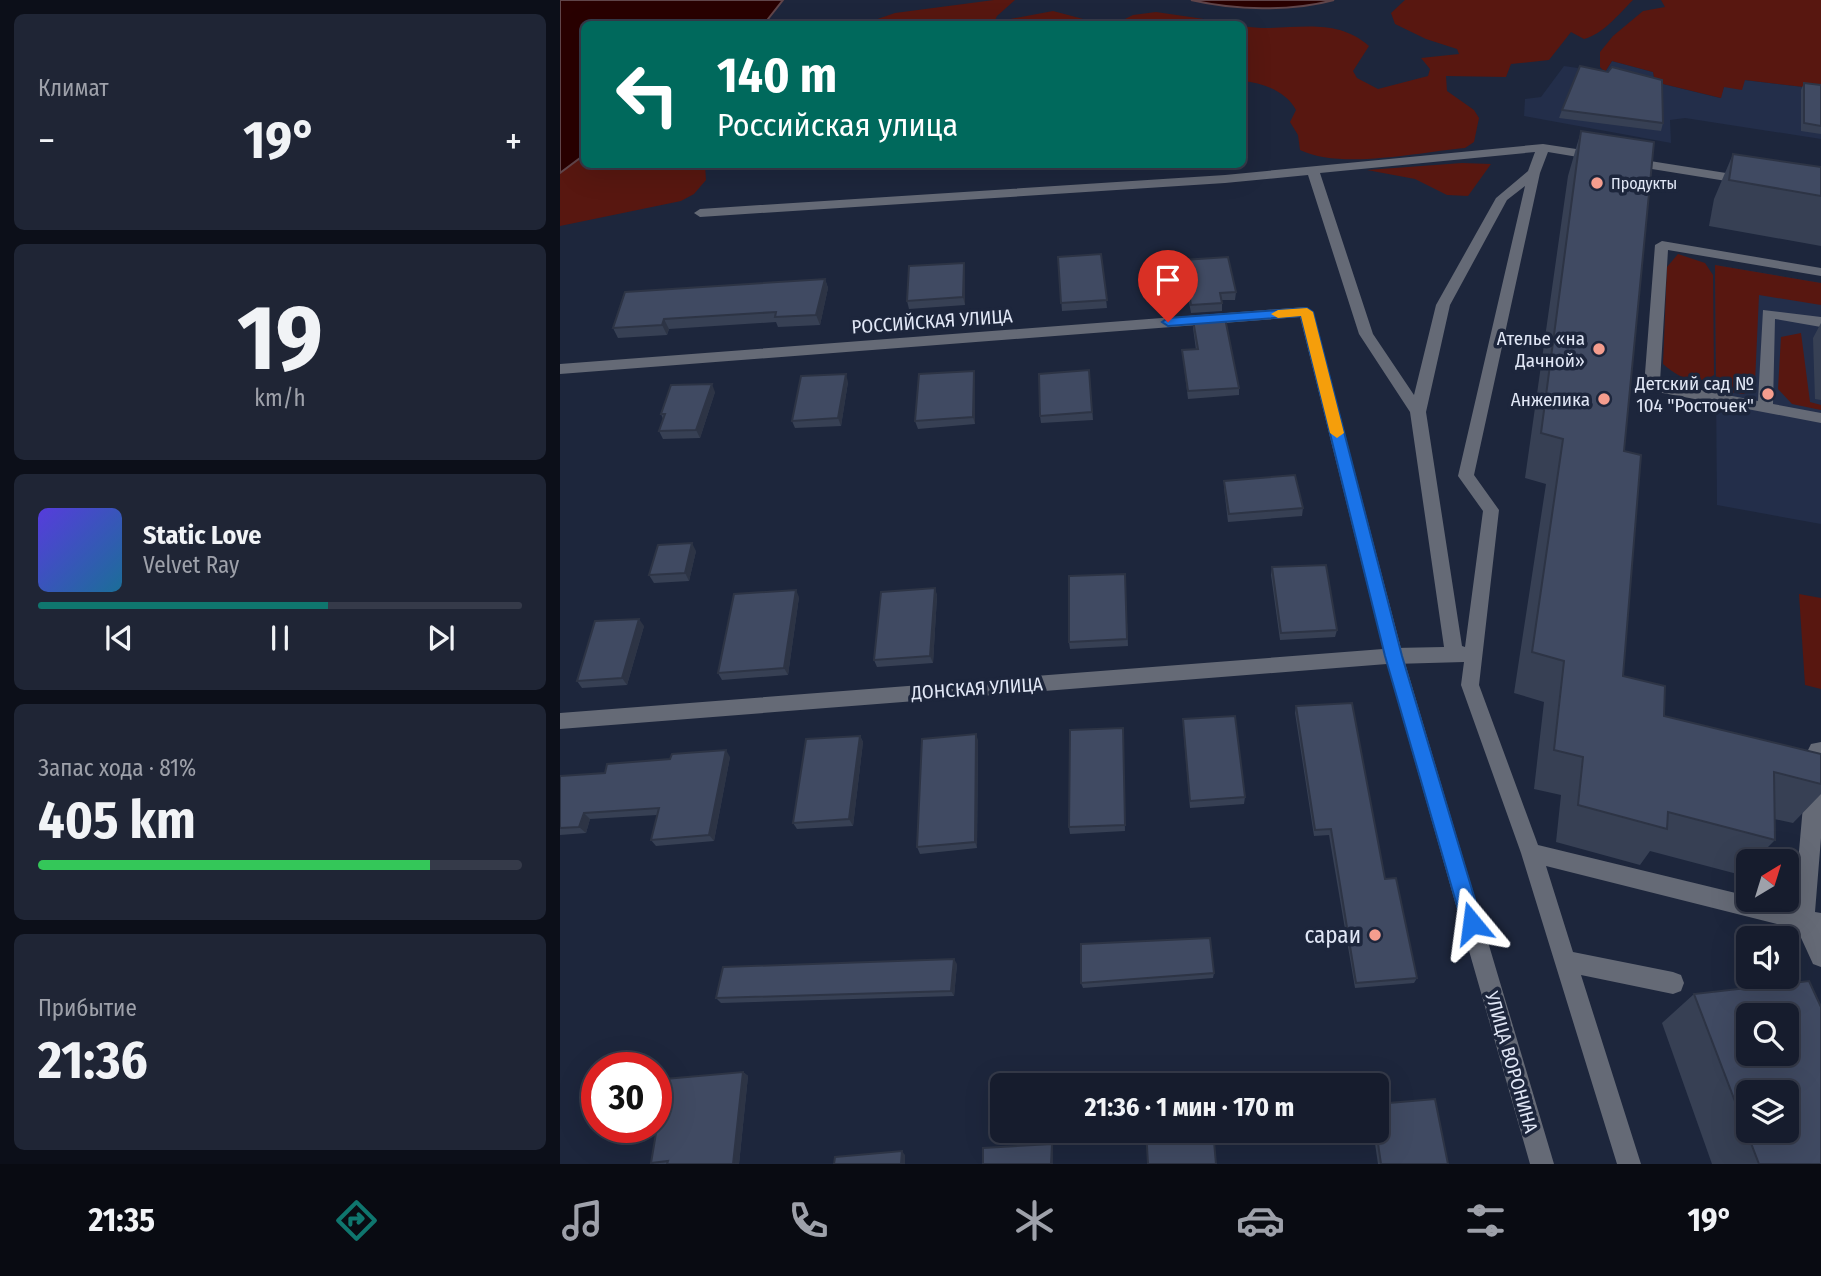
<!DOCTYPE html>
<html lang="ru">
<meta charset="utf-8">
<style>
body{margin:0;font-family:"Fira Sans Condensed",sans-serif;background:#1f2535;color:#f1f3f6;height:100vh;display:flex;flex-direction:column;font-size:26px;white-space:nowrap}
*{box-sizing:border-box;margin:0}
p{font-size:23px;color:#9ea1aa}
.icon{flex:none;width:38px;height:38px;fill:none;stroke:currentColor;stroke-width:2;stroke-linecap:round;stroke-linejoin:round}
.map{position:relative;flex:1;overflow:hidden}
.panel{display:flex;flex-direction:column;gap:14px;padding:14px;background:#0c0f19;width:560px}
.panel>*{flex:none}
.hud{position:absolute;left:21px;top:21px;width:665px;height:147px;border-radius:10px;box-shadow:0 7px 28px #0002,0 0 0 2px #353a49;background:#00695c;color:#fff;overflow:hidden}
.needle{width:46px;rotate:38deg}
.controls{position:absolute;left:1176px;top:849px;display:grid;gap:14px}
.controls a{display:grid;place-items:center;width:63px;height:63px;border-radius:10px;background:#161c2d;box-shadow:0 7px 28px #0002,0 0 0 2px #353a49;font-size:35px}
.speed{position:absolute;left:21px;top:1052px;display:flex;gap:14px;font-size:35px;font-weight:700;text-align:center}
.speed>*{display:grid;place-content:center;width:91px;height:91px;border-radius:50%;background:#161c2d;box-shadow:0 7px 28px #0002,0 0 0 2px #353a49;line-height:1}
.speed .limit{border:10px solid #d22;background:#fff;color:#111}
.pin{position:absolute;display:grid;place-items:center;width:60px;height:60px;color:#fff;margin:-72px -30px;border-radius:50% 50% 50% 0;rotate:-45deg;box-shadow:0 0 7px #0007}
.pin .icon{rotate:45deg}
.me{position:absolute;width:77px;margin:-38px;rotate:344deg;stroke-linejoin:round;filter:drop-shadow(0 0 5px #0008)}
.turn{display:flex;align-items:center;gap:24px;height:147px;padding:0 21px;font-size:32px}
.turn .icon{width:91px;height:91px;stroke-width:2.5}
.turn b{display:block;font-size:49px;line-height:60px}
.big{font-size:52px;font-weight:700;line-height:1.1}
.panel .tile{flex:1;display:flex;flex-direction:column;justify-content:center;gap:10px;min-width:0;padding:0 24px;border-radius:10px;background:#1f2535}
.panel .dial{align-items:center;gap:0}
.dial b{font-size:91px;line-height:1}
.song{display:flex;align-items:center;gap:21px}
.cover{width:84px;height:84px;border-radius:10px;background:linear-gradient(135deg,hsl(250 70% 55%),hsl(200 70% 35%))}
.played{height:7px;border-radius:4px;background:linear-gradient(90deg,#0f766e 60%,#353a49 60%)}
.keys{display:flex;justify-content:space-around;direction:ltr}
.heat{display:flex;justify-content:space-between;align-items:center;font-size:38px;direction:ltr}
.charge{height:10px;border-radius:5px;background:linear-gradient(90deg,#34c759 81%,#353a49 0)}
.trip{position:absolute;left:430px;top:1073px;width:399px;height:70px;border-radius:10px;background:#161c2d;box-shadow:0 7px 28px #0002,0 0 0 2px #353a49;font-weight:700;line-height:70px;text-align:center}
.menu{display:flex;height:112px;justify-content:space-around;align-items:center;background:#090b12;color:#9ea1aa}
.menu .icon{width:49px;height:49px}
.menu .current{color:#0f766e}
.menu b{font-size:32px;color:#f1f3f6}
main{display:flex;flex:1;min-height:0}
.map>svg:first-child{display:block}
</style>
<main>
<section class="panel">
<div class="tile"><p>Климат</p>
<div class="heat"><a>−</a><b class="big">19°</b><a>+</a></div>
</div>
<div class="tile dial"><b>19</b><p>km/h</p></div>
<div class="tile">
<div class="song"><i class="cover"></i><div><b>Static Love</b><p>Velvet Ray</p></div></div>
<div class="played"></div>
<div class="keys"><svg class="icon" aria-label="previous" viewBox="0 0 24 24"><path d="M18 5L8 12l10 7zM5 5v14"/></svg><svg class="icon" aria-label="pause" viewBox="0 0 24 24"><path d="M8 5v14M16 5v14"/></svg><svg class="icon" aria-label="next" viewBox="0 0 24 24"><path d="M6 5l10 7-10 7zM19 5v14"/></svg></div>
</div>
<div class="tile"><p>Запас хода · 81%</p><b class="big">405 km</b><div class="charge"></div></div>
<div class="tile"><p>Прибытие</p><b class="big">21:36</b></div>
</section>
<div class="map">
<svg width="1261" height="1164" viewBox="0 0 1261 1164">
<rect width="100%" height="100%" fill="#1d263c"/>
<g fill="#232e4a">
<path d="M1052,61l41,11 2,10 65,16 4,-11 20,-7 77,9v50l-136,-21 -15,2 1,23 -147,-27 1,-17 16,-2 23,-31 41,6z"/>
<path d="M1155,265l106,18v241l-104,-19z"/>
</g>
<g fill="#581710">
<path d="M434,0h21l-18,16 -3,6 59,-11 49,13h-239l32,-11z"/>
<path d="M845,0h228c-15,15 -30,34 -49,39l-13,-7 -22,28 -38,4 -5,13 -60,-1 1,15 27,19 5,8 -5,24 -9,6c-45,4 -124,22 -165,2l-2,-15 -8,-13 6,-12c-10,-19 -33,-27 -53,-29v-55c43,8 88,-13 126,20l-16,25 4,7 21,11 50,-13 2,-7 -9,-11 38,-4 -2,-5 -31,-10 -31,-15 -4,-11z"/>
<path d="M1101,0h160v89l-76,-9 -3,10 -18,-3 -3,11 -66,-16 -2,-10 -41,-11 -7,11 -5,-5v-15l13,-16 30,-25 22,-4z"/>
<path d="M596,12l82,12h-123l18,-9z"/>
<path d="M24,155v9l121,1 1,15 -12,14 -13,7 -121,25v-53z"/>
<path d="M902,163l29,1 -23,32 -21,-1 -32,-16 -48,-9z"/>
<path d="M1118,254l27,9 8,12 1,100c-19,12 -36,2 -51,-11l4,-97z"/>
<path d="M1155,265l106,18v22l-62,-10 -4,87 -11,12 -28,-4z"/>
<path d="M1241,333l9,69 11,3v5l-29,-6 -14,-15 3,-52z"/>
<path d="M1239,594l22,4v91l-16,-4z"/>
</g>
<g fill="#290000" stroke="#60454a" stroke-width="2">
<path d="M0,0h223l-19,24h-180v131l-24,18z"/>
<path d="M631,0h143c-44,12 -100,10 -143,0z"/>
</g>
<g fill="none" stroke-linecap="round" stroke-linejoin="round">
<g fill="#656a76" fill-rule="evenodd">
<path d="M983,144l53,8 6,4 -6,4 -48,-8 -8,21 -66,302 25,35 -20,175 59,160 210,51v4h16l30,7 14,-157 3,-6 10,-2v96l-6,74 6,1v54l-8,-3 -16,-35 -251,-63 27,86 100,20 8,3 3,8 -3,8 -8,3 -92,-19 60,189h-24l-96,-311 -60,-168 3,-23 -70,2 -7,-3 -2,-5 2,-5 7,-3 50,-1 -34,-235 -51,-78 -51,-159 -83,8 -525,34 -6,-4 6,-4 525,-34zM975,152l-7,19 -32,27 -60,107 -22,90 -41,-61 -53,-161zM965,186l-67,290 25,35 -18,136 -3,-1 -36,-234 24,-107 57,-105z"/>
<path d="M1071,158l114,18 6,4 -6,4 -118,-19v-6z"/>
<path d="M1102,241l159,27v8l-153,-26 -8,132 98,19 5,-91 58,7v10l-46,-8 -2,85 48,9v10l-174,-33 -3,-4 11,-141z"/>
</g>
<path fill="#656a76" fill-rule="evenodd" d="M746,307l7,5 90,344 151,508h-24l-143,-500 -827,65v-16l823,-64 -83,-332 -740,57v-10z"/>
</g>
<g fill="#374054">
<path d="M1244,83l17,2v49l-20,-3v-41z"/>
<path d="M1002,110l101,13 -2,8 -102,-13z"/>
<path d="M1021,131l43,320 -1,225 41,40 157,38v40l-28,29 -19,-4 1,21 -21,21h-6v6l-7,8 -91,-24 -10,14 -84,-23 5,-47 -27,-6 10,-87 -30,-9 32,-209 -21,-6 43,-302z"/>
<path d="M1173,154l88,13v79l-112,-20 5,-27z"/>
<path d="M541,254l6,54 -45,3 -4,-54z"/>
<path d="M623,260l53,32 -1,8h-13v11l-31,2 -8,-45z"/>
<path d="M405,270v35l-56,4 -2,-8z"/>
<path d="M265,279l3,9 -8,37 -42,2 -2,-5 -107,7 -2,6 -49,3 -5,-10z"/>
<path d="M633,320l46,68v7l-51,4 -5,-41 -1,-8h14l-3,-22z"/>
<path d="M1261,323v77l-6,-1 -2,-61z"/>
<path d="M529,370l4,50 -52,3 -1,-7z"/>
<path d="M415,378v46l-57,5 -3,-8z"/>
<path d="M288,382l-7,44 -46,2 -3,-7z"/>
<path d="M155,392l-15,46 -37,1 -4,-8 4,-12 -2,-5z"/>
<path d="M664,481l79,27 -1,8 -74,6 -4,-34z"/>
<path d="M136,551l-7,30 -35,2 -5,-8z"/>
<path d="M712,567l65,63 -2,7 -55,3 -9,-65z"/>
<path d="M565,574l3,72 -58,3 -1,-7z"/>
<path d="M375,588l2,8 -4,67 -56,4 -3,-7z"/>
<path d="M239,597l-11,78 -66,5 -4,-7z"/>
<path d="M84,626l-17,59 -45,3 -5,-7z"/>
<path d="M736,706l89,173 32,99 -3,5 -59,5 -26,-153 -15,1 -19,-123z"/>
<path d="M623,726l62,71 -1,7 -54,4z"/>
<path d="M563,728l2,103 -55,3 -1,-7z"/>
<path d="M300,736l3,6 -10,84 -56,3 -4,-6z"/>
<path d="M418,740l-1,108 -57,6 -3,-7z"/>
<path d="M170,757l-16,84 -58,5 -5,-6 6,-25 -67,4 -4,14 -26,2v-59l45,-3z"/>
<path d="M397,964l-3,32 -233,7 -5,-5z"/>
<path d="M654,973l-1,5 -130,10 -2,-5z"/>
<path d="M1134,994l127,170h-109l-50,-141z"/>
<path d="M183,1072l5,4 -9,88h-85l-3,-1z"/>
<path d="M813,1130h4l71,34h-70z"/>
</g>
<g fill="#2d3445">
<path d="M404,263l1,7v35l-2,-8z"/>
<path d="M265,279l3,9 -8,37 -4,-10z"/>
<path d="M104,319l5,10 -2,6 -5,-10z"/>
<path d="M414,371l1,7v46l-2,-7z"/>
<path d="M286,374l2,8 -7,44 -3,-8z"/>
<path d="M152,384l3,8 -15,46 -4,-8z"/>
<path d="M132,543l4,8 -7,30 -4,-8z"/>
<path d="M375,588l2,8 -4,67 -3,-7z"/>
<path d="M236,590l3,7 -11,78 -4,-7z"/>
<path d="M79,619l5,7 -17,59 -5,-7z"/>
<path d="M416,734l2,6 -1,108 -2,-6z"/>
<path d="M300,736l3,6 -10,84 -4,-7z"/>
<path d="M166,750l4,7 -16,84 -5,-6z"/>
<path d="M24,813l6,6 -4,14 -7,-6z"/>
<path d="M394,959l3,5 -3,32 -3,-5z"/>
<path d="M183,1072l5,4 -9,88h-6z"/>
<path d="M492,1144l1,4v16h-2z"/>
<path d="M342,1151l3,4v9h-4z"/>
</g>
<g fill="#404a62" stroke="#2d3445" stroke-width="2" fill-rule="evenodd">
<path d="M1020,66l28,6 4,-5 50,13 1,43 -101,-13z"/>
<path d="M1244,83l17,2v41l-17,-3z"/>
<path d="M1021,131l73,11 -30,309 17,4 -18,221 42,10 -1,30 157,38v30l-47,-12 1,68 -107,-28 -1,17 -89,-24 5,-48 -29,-7 10,-89 -32,-9 31,-213 -22,-6z"/>
<path d="M1173,154l88,13v29l-92,-16z"/>
<path d="M541,254l6,46 -46,3 -3,-46z"/>
<path d="M668,257l8,35 -16,1 2,10 -31,2 -8,-45z"/>
<path d="M404,263l-1,34 -56,4 2,-35z"/>
<path d="M265,279l-9,36 -41,2 1,-5 -112,7 -2,6 -49,3 12,-36z"/>
<path d="M665,318l14,70 -51,3 -6,-41 16,-1 -5,-29z"/>
<path d="M529,370l3,42 -52,4 -1,-42z"/>
<path d="M414,371l-1,46 -58,4 4,-47z"/>
<path d="M286,374l-8,44 -46,3 9,-45z"/>
<path d="M152,384l-16,46 -37,1 6,-17h-4l10,-29z"/>
<path d="M735,475l8,33 -74,6 -5,-33z"/>
<path d="M132,543l-7,30 -36,2 9,-30z"/>
<path d="M766,565l11,65 -56,3 -9,-66z"/>
<path d="M565,574l2,65 -58,3v-66z"/>
<path d="M375,588l-5,68 -56,4 7,-68z"/>
<path d="M236,590l-12,78 -66,5 16,-79z"/>
<path d="M79,619l-17,59 -45,3 18,-60z"/>
<path d="M792,703l33,176 11,-1 21,100 -61,5 -25,-154 -16,1 -19,-124z"/>
<path d="M675,716l10,81 -55,4 -7,-82z"/>
<path d="M563,728l2,97 -56,2 1,-97z"/>
<path d="M416,734l-1,108 -58,5 5,-108z"/>
<path d="M300,736l-11,83 -56,4 13,-84z"/>
<path d="M166,750l-17,85 -58,5 8,-32 -75,5 -5,14 -19,1v-52l45,-3 2,-9 63,-5 2,-5z"/>
<path d="M650,938l4,35 -133,10v-39z"/>
<path d="M394,959l-3,32 -235,7 7,-31z"/>
<path d="M1249,981l12,26v157h-62l-65,-170zM1188,1015h39v39h-39zM1188,1092h39v38h-39z"/>
<path d="M183,1072l-10,92h-66l1,-3 -17,2 14,-84z"/>
<path d="M875,1099l13,65h-67l-5,-34h1v-26z"/>
<path d="M586,1130h67l3,34h-68z"/>
<path d="M492,1144l-1,20h-68v-16z"/>
<path d="M342,1151l-1,13h-67l1,-7z"/>
</g>
<path fill="#1a73e8" stroke="#114b97" stroke-width="2" d="M747,308l6,4 89,344 80,267 -3,7 -7,3 -7,-3 -3,-7 -77,-267 -84,-340 -133,10 -6,-4 6,-4z"/>
<path fill="#f59e0b" d="M747,308l6,4 31,121 -7,5 -7,-5 -29,-117 -23,2 -7,-4 7,-4z"/>
<g fill="#f59d8e" stroke="#1d263c" stroke-width="2.5">
<circle cx="1037" cy="183" r="7"/>
<circle cx="1039" cy="349" r="7"/>
<circle cx="1208" cy="394" r="7"/>
<circle cx="1044" cy="399" r="7"/>
<circle cx="815" cy="935" r="7"/>
</g>
<g text-anchor="middle" stroke-width="7" stroke-linejoin="round" paint-order="stroke">
<g font-size="16" fill="#e1e7f6" stroke="#1d263c" text-anchor="start">
<text x="1051" y="189">Продукты</text>
</g>
<g font-size="19" fill="#e1e7f6" stroke="#1d263c">
<text transform="translate(372 321) rotate(-4)" y="7">РОССИЙСКАЯ УЛИЦА</text>
<text transform="translate(417 688) rotate(-4)" y="7">ДОНСКАЯ УЛИЦА</text>
<text transform="translate(952 1062) rotate(74)" y="7">УЛИЦА ВОРОНИНА</text>
</g>
<g font-size="19" fill="#e1e7f6" stroke="#1d263c" text-anchor="end">
<text x="1025" y="345">Ателье «на<tspan x="1025" dy="22">Дачной»</tspan></text>
<text x="1194" y="390">Детский сад №<tspan x="1194" dy="22">104 "Росточек"</tspan></text>
<text x="1030" y="406">Анжелика</text>
</g>
<g font-size="23" fill="#e1e7f6" stroke="#1d263c" text-anchor="end">
<text x="801" y="943">сараи</text>
</g>
</g>
</svg>
<div class="controls">
<a><svg class="needle" viewBox="-14 -14 28 28"><path d="M0-13l5 13h-10z" fill="#e53935"/><path d="M0 13l5-13h-10z" fill="#9ea1aa"/></svg></a>
<a><svg class="icon" aria-label="sound" viewBox="0 0 24 24"><path d="M4 9h4l5-4v14l-5-4H4zM17 9q2 3 0 6"/></svg></a>
<a><svg class="icon" aria-label="search" viewBox="0 0 24 24"><circle cx="10" cy="10" r="6"/><path d="M15 15l6 6"/></svg></a>
<a><svg class="icon" aria-label="layers" viewBox="0 0 24 24"><path d="M12 4l9 5-9 5-9-5zM3 14l9 5 9-5"/></svg></a>
</div>
<div class="speed"><div class="limit">30</div></div>
<div class="pin" style="left:608px;top:322px;background:#d93025"><svg class="icon" aria-label="arrive" viewBox="0 0 24 24"><path d="M6 21V4h12l-3 4 3 4H6"/></svg></div>
<svg class="me" style="left:912px;top:923px" viewBox="-20 -20 40 40"><path d="M0-17L14 15 0 8-14 15z" fill="#1a73e8" stroke="#fff" stroke-width="4"/></svg>
<div class="trip">21:36 · 1 мин · 170 m</div>
<div class="hud">
<div class="turn"><svg class="icon" aria-label="left" viewBox="0 0 24 24"><path d="M17 20v-9H6M10 6l-5 5 5 5"/></svg><div><b>140 m</b>Российская улица</div></div>
</div>
</div>
</main>
<nav class="menu">
<b>21:35</b>
<svg class="icon current" aria-label="directions" viewBox="0 0 24 24"><path d="M12 3l9 9-9 9-9-9zM9 14v-3h6M13 9l2 2-2 2"/></svg>
<svg class="icon" aria-label="music" viewBox="0 0 24 24"><path d="M9 18V5l10-2v13"/><circle cx="6" cy="18" r="3"/><circle cx="16" cy="16" r="3"/></svg>
<svg class="icon" aria-label="phone" viewBox="0 0 24 24"><path d="M5 4h4l2 5-3 2q2 4 5 5l2-3 5 2v4C11 20 4 13 5 4z"/></svg>
<svg class="icon" aria-label="climate" viewBox="0 0 24 24"><path d="M12 3v18M4 7l16 10M4 17L20 7"/></svg>
<svg class="icon" aria-label="car" viewBox="0 0 24 24"><path d="M5 17H2v-5l4-1 3-4h7l3 4 3 1v5h-3M9 17h6M6 11h13"/><circle cx="7" cy="17" r="2"/><circle cx="17" cy="17" r="2"/></svg>
<svg class="icon" aria-label="filters" viewBox="0 0 24 24"><path d="M4 7h16M4 17h16"/><circle cx="9" cy="7" r="2"/><circle cx="15" cy="17" r="2"/></svg>
<b>19°</b>
</nav>
